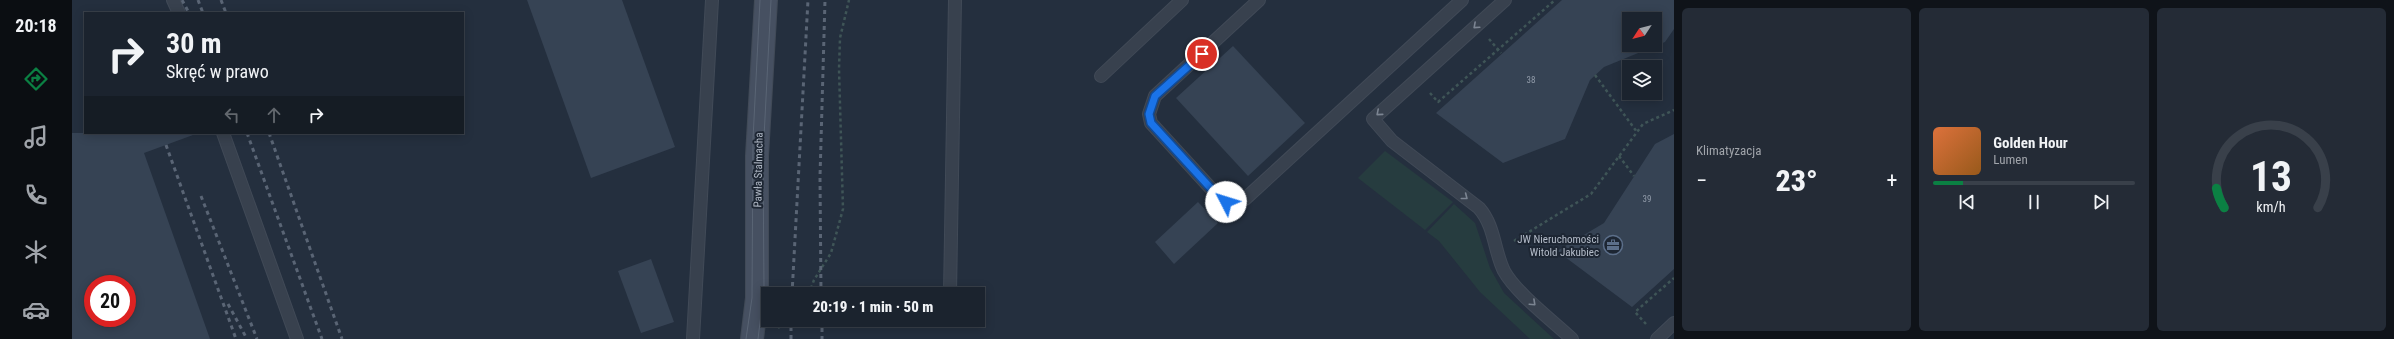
<!DOCTYPE html>
<html lang="pl">
<meta charset="utf-8">
<style>
body{margin:0;font-family:"Roboto Condensed",sans-serif;background:#242b36;color:#f1f3f6;height:100vh;display:flex;flex-direction:column;font-size:15px;white-space:nowrap}
*{box-sizing:border-box;margin:0}
p{font-size:13px;color:#a0a4aa}
.icon{flex:none;width:22px;height:22px;fill:none;stroke:currentColor;stroke-width:2;stroke-linecap:round;stroke-linejoin:round}
.map{position:relative;flex:1;overflow:hidden}
.drawer{display:flex;flex-direction:column;gap:8px;padding:8px;background:#0f1319;width:720px}
.drawer>*{flex:none}
.hud{position:absolute;left:12px;top:12px;width:380px;height:122px;border-radius:0px;box-shadow:0 2px 10px #0003,0 0 0 1px #39404a;background:#1b232e;color:#f1f3f6;overflow:hidden}
.needle{width:26px;rotate:234deg}
.controls{position:absolute;left:1550px;top:12px;display:grid;gap:8px}
.controls a{display:grid;place-items:center;width:40px;height:40px;border-radius:0px;background:#1b232e;box-shadow:0 2px 10px #0003,0 0 0 1px #39404a;font-size:20px}
.speed{position:absolute;left:12px;top:275px;display:flex;gap:8px;font-size:20px;font-weight:700;text-align:center}
.speed>*{display:grid;place-content:center;width:52px;height:52px;border-radius:50%;background:#1b232e;box-shadow:0 2px 10px #0003,0 0 0 1px #39404a;line-height:1}
.speed .limit{border:6px solid #d22;background:#fff;color:#111}
.pin{position:absolute;display:grid;place-items:center;width:34px;height:34px;color:#fff;margin:-17px;border:2px solid #fff;border-radius:50%;box-shadow:0 1px 4px #0007}
.me{position:absolute;width:44px;margin:-22px;rotate:310deg;stroke-linejoin:round;filter:drop-shadow(0 0 3px #0008)}
.turn{display:flex;align-items:center;gap:14px;height:84px;padding:0 16px;font-size:18px}
.turn .icon{width:52px;height:52px;stroke-width:2.5}
.turn b{display:block;font-size:28px;line-height:34px}
.lanes{display:flex;align-items:center;height:38px;padding:0 16px;background:#0003;justify-content:center;gap:20px;direction:ltr}
.lanes .off{opacity:.35}
.big{font-size:30px;font-weight:800;line-height:1.1}
.drawer .widget{flex:1;display:flex;flex-direction:column;justify-content:center;gap:6px;min-width:0;padding:0 14px;border-radius:6px;background:#242b36}
.drawer .dial{align-items:center;gap:0}
.dial svg{height:104px;overflow:visible;fill:none;stroke:#39404a;stroke-width:7;stroke-linecap:round;text-anchor:middle}
.dial text{fill:#f1f3f6;stroke:none}
.song{display:flex;align-items:center;gap:12px}
.cover{width:48px;height:48px;border-radius:6px;background:linear-gradient(135deg,hsl(20 70% 55%),hsl(30 70% 35%))}
.played{height:4px;border-radius:2px;background:linear-gradient(90deg,#0b8043 15%,#39404a 15%)}
.keys{display:flex;justify-content:space-around;direction:ltr}
.heat{display:flex;justify-content:space-between;align-items:center;font-size:22px;direction:ltr}
.drawer .tiles{flex:1;display:grid;gap:8px;grid-template-columns:repeat(3,1fr)}
.trip{position:absolute;left:689px;top:287px;width:224px;height:40px;border-radius:0px;background:#1b232e;box-shadow:0 2px 10px #0003,0 0 0 1px #39404a;font-weight:800;line-height:40px;text-align:center}
main{display:flex;flex:1;min-height:0}
.tab-bar{display:flex;flex-direction:column;width:72px;justify-content:space-around;align-items:center;background:#0b0e12;color:#a0a4aa}
.tab-bar .icon{width:28px;height:28px}
.tab-bar .active{color:#0b8043}
.tab-bar b{font-size:18px;color:#f1f3f6}
.map>svg:first-child{display:block}
</style>
<main>
<nav class="tab-bar">
<b>20:18</b>
<svg class="icon active" aria-label="directions" viewBox="0 0 24 24"><path d="M12 3l9 9-9 9-9-9zM9 14v-3h6M13 9l2 2-2 2"/></svg>
<svg class="icon" aria-label="music" viewBox="0 0 24 24"><path d="M9 18V5l10-2v13"/><circle cx="6" cy="18" r="3"/><circle cx="16" cy="16" r="3"/></svg>
<svg class="icon" aria-label="phone" viewBox="0 0 24 24"><path d="M5 4h4l2 5-3 2q2 4 5 5l2-3 5 2v4C11 20 4 13 5 4z"/></svg>
<svg class="icon" aria-label="climate" viewBox="0 0 24 24"><path d="M12 3v18M4 7l16 10M4 17L20 7"/></svg>
<svg class="icon" aria-label="car" viewBox="0 0 24 24"><path d="M5 17H2v-5l4-1 3-4h7l3 4 3 1v5h-3M9 17h6M6 11h13"/><circle cx="7" cy="17" r="2"/><circle cx="17" cy="17" r="2"/></svg>
</nav>
<div class="map">
<svg width="1602" height="339" viewBox="0 0 1602 339">
<rect width="100%" height="100%" fill="#242f3e"/>
<g fill="#263c3f">
<path d="M1313,151l68,51 -28,28 -67,-52z"/>
<path d="M1382,204l21,19 15,45 14,25 50,46h-24l-50,-47 -41,-51 -12,-9z"/>
</g>
<g fill="#364354" fill-rule="evenodd">
<path d="M455,0h95l53,147 -84,31z"/>
<path d="M1490,0h112v29l-9,13 -61,25 -14,13 -25,59 -62,24 -67,-50zM1557,19h26v26h-26z"/>
<path d="M1161,46l72,77 -57,53 -72,-78z"/>
<path d="M0,133h121v2l-49,18 66,186h-138zM21,284h34v34h-34z"/>
<path d="M1602,134v135l-42,38 -75,-56 47,-28 51,-79z"/>
<path d="M1126,202l20,21 -44,41 -19,-22z"/>
<path d="M579,259l23,63 -33,11 -23,-62z"/>
</g>
<g fill="none" stroke-linecap="round" stroke-linejoin="round">
<defs>
<g id="lane">
<path d="M101,0l6,13"/>
<path d="M1187,0l-104,96 -6,18 2,9 65,71c10,8 16,9 29,5l217,-199"/>
<path d="M1433,0l-132,119 19,22 87,67c16,18 15,43 25,63 12,22 49,50 68,68"/>
<path d="M1029,76l81,-76"/>
<path d="M151,133l74,206"/>
<path d="M878,294l5,-294"/>
<path d="M621,339l19,-339"/>
<path d="M1585,339l17,-16"/>
</g>
<path id="secondary" d="M680,339l5,-41v-142l9,-156"/>
</defs>
<use href="#lane" stroke="#414a57" stroke-width="14"/>
<use href="#secondary" stroke="#414a57" stroke-width="24"/>
<g stroke="#3f5557" stroke-width="2.5" stroke-dasharray="3 3" stroke-linecap="butt">
<path d="M1417,39l12,14"/>
<path d="M1523,75l42,57"/>
<path d="M1358,93l8,9 117,-102"/>
<path d="M1547,156l15,20"/>
<path d="M1442,241l77,-47 52,-70 31,-14"/>
<path d="M737,294l5,-14 17,-27 12,-44 -4,-140 1,-31 9,-38"/>
<path d="M1574,324l-11,-12 39,-34"/>
<path d="M706,328l9,-8"/>
</g>
<use href="#lane" stroke="#38414e" stroke-width="12"/>
<use href="#secondary" stroke="#465061" stroke-width="22"/>
<g stroke="#5a6575" stroke-width="1">
<path d="M674,339l6,-41 1,-159 7,-139"/>
<path d="M686,339l6,-49 -1,-133 8,-157"/>
</g>
<g stroke="#5a6575" stroke-width="3" stroke-dasharray="4 4" stroke-linecap="butt">
<path d="M110,0l7,13"/>
<path d="M126,0l5,13"/>
<path d="M149,0l5,13"/>
<path d="M175,133l75,206"/>
<path d="M197,133l73,206"/>
<path d="M94,145l70,194"/>
<path d="M129,196l56,143"/>
<path d="M720,294l16,-294"/>
<path d="M749,294l-1,-117 5,-177"/>
<path d="M156,304l19,35"/>
<path d="M750,320v19"/>
<path d="M719,339v-19"/>
</g>
</g>
<defs><path id="oneway-chevron" d="M-2-3.5L2.5 0L-2 3.5" fill="none" stroke-width="1.6" stroke-linecap="round" stroke-linejoin="round"/></defs>
<g stroke="#7c8592">
<use href="#oneway-chevron" transform="translate(1404 26) rotate(138)"/>
<use href="#oneway-chevron" transform="translate(1307 113) rotate(139)"/>
<use href="#oneway-chevron" transform="translate(1393 197) rotate(38)"/>
<use href="#oneway-chevron" transform="translate(1461 303) rotate(43)"/>
</g>
<g fill="none" stroke-linecap="round" stroke-linejoin="round">
<defs>
<path id="route" d="M1130,54l-47,42 -6,18 2,9 65,71 10,8"/>
</defs>
<use href="#route" stroke="#114b97" stroke-width="10"/>
<use href="#route" stroke="#1a73e8" stroke-width="7"/>
</g>
<defs>
<symbol id="office-ring" viewBox="-11 -11 22 22"><circle r="9.5" fill="#1d2633" stroke="#5c6f8a" stroke-width="1.5"/><path d="M-6-3h4V-5.5h4V-3h4V5H-6ZM-1-4.5V-3h2v-1.5ZM-6 0V1H6V0Z" fill="#5c6f8a"/></symbol>
</defs>
<g fill-rule="evenodd">
<use href="#office-ring" x="1530" y="234" width="22" height="22"/>
</g>
<g text-anchor="middle" stroke-width="4" stroke-linejoin="round" paint-order="stroke">
<g font-size="9" fill="#929caa">
<text x="1459" y="83">38</text>
<text x="1575" y="202">39</text>
</g>
<g font-size="11" fill="#b4bcc9" stroke="#1d2633">
<text transform="translate(686 170) rotate(-89)" y="4">Pawła Stalmacha</text>
</g>
<g font-size="11" fill="#b4bcc9" stroke="#1d2633" text-anchor="end">
<text x="1527" y="243">JW Nieruchomości<tspan x="1527" dy="13">Witold Jakubiec</tspan></text>
</g>
</g>
</svg>
<div class="controls">
<a><svg class="needle" viewBox="-14 -14 28 28"><path d="M0-13l5 13h-10z" fill="#e53935"/><path d="M0 13l5-13h-10z" fill="#a0a4aa"/></svg></a>
<a><svg class="icon" aria-label="layers" viewBox="0 0 24 24"><path d="M12 4l9 5-9 5-9-5zM3 14l9 5 9-5"/></svg></a>
</div>
<div class="speed"><div class="limit">20</div></div>
<div class="pin" style="left:1130px;top:54px;background:#d93025"><svg class="icon" aria-label="arrive" viewBox="0 0 24 24"><path d="M6 21V4h12l-3 4 3 4H6"/></svg></div>
<svg class="me" style="left:1154px;top:202px" viewBox="-20 -20 40 40"><circle r="19" fill="#fff"/><path d="M0-13L10 11 0 6-10 11z" fill="#1a73e8"/></svg>
<div class="trip">20:19 · 1 min · 50 m</div>
<div class="hud">
<div class="turn"><svg class="icon" aria-label="right" viewBox="0 0 24 24"><path d="M7 20v-9h11M14 6l5 5-5 5"/></svg><div><b>30 m</b>Skręć w prawo</div></div>
<div class="lanes"><svg class="icon off" aria-label="left" viewBox="0 0 24 24"><path d="M17 20v-9H6M10 6l-5 5 5 5"/></svg><svg class="icon off" aria-label="ahead" viewBox="0 0 24 24"><path d="M12 20V5M6 11l6-6 6 6"/></svg><svg class="icon" aria-label="right" viewBox="0 0 24 24"><path d="M7 20v-9h11M14 6l5 5-5 5"/></svg></div>
</div>
</div>
<section class="drawer">
<div class="tiles">
<div class="widget"><p>Klimatyzacja</p>
<div class="heat"><a>−</a><b class="big">23°</b><a>+</a></div>
</div>
<div class="widget">
<div class="song"><i class="cover"></i><div><b>Golden Hour</b><p>Lumen</p></div></div>
<div class="played"></div>
<div class="keys"><svg class="icon" aria-label="previous" viewBox="0 0 24 24"><path d="M18 5L8 12l10 7zM5 5v14"/></svg><svg class="icon" aria-label="pause" viewBox="0 0 24 24"><path d="M8 5v14M16 5v14"/></svg><svg class="icon" aria-label="next" viewBox="0 0 24 24"><path d="M6 5l10 7-10 7zM19 5v14"/></svg></div>
</div>
<div class="widget dial"><svg viewBox="0 0 100 80">
<path d="M14 69A42 42 0 1 1 86 69"/>
<path d="M14 69A42 42 0 0 1 8 54" stroke="#0b8043"/>
<text x="50" y="56" font-size="32" font-weight="700">13</text>
<text x="50" y="72" font-size="11">km/h</text>
</svg></div>
</div>
</section>
</main>
